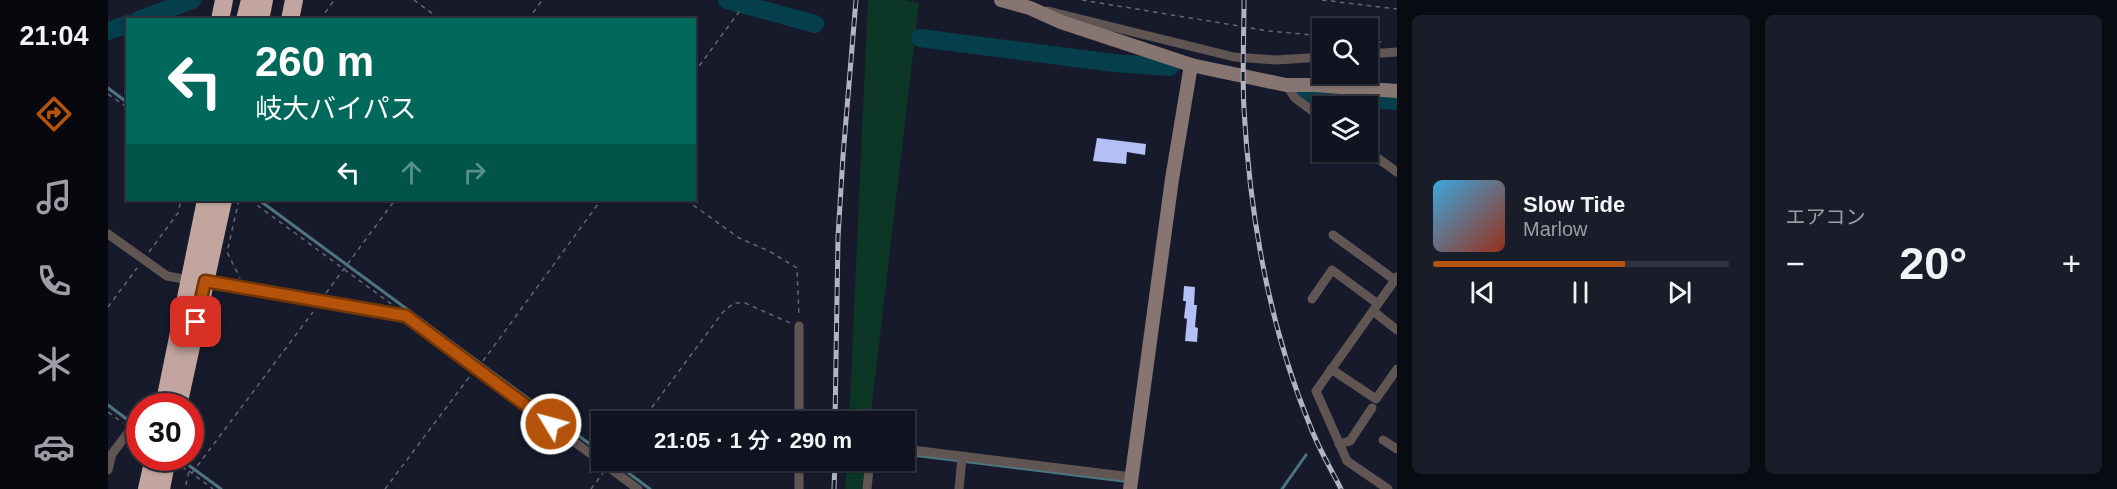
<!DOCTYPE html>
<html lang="ja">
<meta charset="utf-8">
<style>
body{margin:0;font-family:Arial,"Noto Sans JP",sans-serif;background:#191d29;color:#f1f3f6;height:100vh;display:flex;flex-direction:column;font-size:22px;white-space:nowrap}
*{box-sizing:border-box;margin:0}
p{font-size:20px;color:#9c9ea5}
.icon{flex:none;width:33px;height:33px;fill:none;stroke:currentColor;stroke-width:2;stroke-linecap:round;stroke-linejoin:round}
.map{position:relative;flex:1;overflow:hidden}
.panel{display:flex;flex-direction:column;gap:15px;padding:15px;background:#090b12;width:720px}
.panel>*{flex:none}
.top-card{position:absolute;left:18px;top:18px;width:570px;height:183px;border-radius:0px;box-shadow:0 2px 4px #0004,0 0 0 2px #30333e;background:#00695c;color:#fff;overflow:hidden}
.controls{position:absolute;left:1204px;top:18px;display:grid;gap:12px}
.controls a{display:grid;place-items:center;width:66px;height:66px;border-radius:0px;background:#101420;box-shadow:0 2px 4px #0004,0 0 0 2px #30333e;font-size:30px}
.speed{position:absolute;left:18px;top:393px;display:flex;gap:12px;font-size:30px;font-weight:700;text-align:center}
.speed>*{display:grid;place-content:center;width:78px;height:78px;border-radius:50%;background:#101420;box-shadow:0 2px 4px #0004,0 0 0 2px #30333e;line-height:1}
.speed .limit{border:9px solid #d22;background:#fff;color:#111}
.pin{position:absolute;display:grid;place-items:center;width:51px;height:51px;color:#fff;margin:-26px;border-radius:12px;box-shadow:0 3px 9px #0006}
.me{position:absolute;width:66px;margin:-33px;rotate:307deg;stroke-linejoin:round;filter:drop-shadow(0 0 4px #0008)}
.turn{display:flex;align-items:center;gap:21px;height:126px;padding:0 30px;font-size:27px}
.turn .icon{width:78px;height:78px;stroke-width:2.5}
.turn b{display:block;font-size:42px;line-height:51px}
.lanes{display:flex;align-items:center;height:57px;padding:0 30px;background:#0003;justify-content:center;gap:30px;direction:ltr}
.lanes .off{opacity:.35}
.big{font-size:45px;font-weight:600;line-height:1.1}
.panel .card{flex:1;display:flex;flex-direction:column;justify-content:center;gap:9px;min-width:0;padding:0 21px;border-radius:9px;background:#191d29}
.song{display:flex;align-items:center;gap:18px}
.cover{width:72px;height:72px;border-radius:9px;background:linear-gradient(135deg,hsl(200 70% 55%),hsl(10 70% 35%))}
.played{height:6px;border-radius:3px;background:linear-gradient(90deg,#b45309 65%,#30333e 65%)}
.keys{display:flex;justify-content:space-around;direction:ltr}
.heat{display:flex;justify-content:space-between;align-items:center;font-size:33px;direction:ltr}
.panel .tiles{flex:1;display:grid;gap:15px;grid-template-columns:repeat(2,1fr)}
.trip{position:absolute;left:483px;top:411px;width:324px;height:60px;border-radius:0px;background:#101420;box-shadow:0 2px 4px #0004,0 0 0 2px #30333e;font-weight:600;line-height:60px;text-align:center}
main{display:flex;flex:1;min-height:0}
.tab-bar{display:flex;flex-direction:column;width:108px;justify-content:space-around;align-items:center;background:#06080d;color:#9c9ea5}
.tab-bar .icon{width:42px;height:42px}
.tab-bar .active{color:#b45309}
.tab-bar b{font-size:27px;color:#f1f3f6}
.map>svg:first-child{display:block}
</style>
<main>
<nav class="tab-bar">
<b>21:04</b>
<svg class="icon active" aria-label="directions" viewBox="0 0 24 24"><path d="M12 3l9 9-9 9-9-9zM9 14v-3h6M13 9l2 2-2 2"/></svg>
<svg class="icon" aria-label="music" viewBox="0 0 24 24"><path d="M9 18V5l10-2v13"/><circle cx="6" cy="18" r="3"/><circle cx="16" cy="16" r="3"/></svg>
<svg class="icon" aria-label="phone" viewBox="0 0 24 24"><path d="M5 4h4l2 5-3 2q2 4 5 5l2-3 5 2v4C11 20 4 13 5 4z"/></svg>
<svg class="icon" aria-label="climate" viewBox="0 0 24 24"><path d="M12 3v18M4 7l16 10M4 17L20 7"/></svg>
<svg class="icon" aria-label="car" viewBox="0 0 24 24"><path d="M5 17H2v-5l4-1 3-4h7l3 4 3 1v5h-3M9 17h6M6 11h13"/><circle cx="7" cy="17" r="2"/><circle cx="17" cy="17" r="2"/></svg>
</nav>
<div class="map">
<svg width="1289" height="489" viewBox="0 0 1289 489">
<rect width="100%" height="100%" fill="#161a2b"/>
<g fill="#0c3726">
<path d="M760,0h37l14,3 -49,418 -21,1z"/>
<path d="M739,461h19l-4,28h-17z"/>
</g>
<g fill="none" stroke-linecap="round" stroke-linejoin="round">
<g stroke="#4c7580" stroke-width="3">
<path d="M0,88l20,15"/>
<path d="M151,200l343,253"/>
<path d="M0,405l32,24"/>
<path d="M796,454l219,27"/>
<path d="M503,460l39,29"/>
<path d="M75,461l38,28"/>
<path d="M1174,489l24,-34"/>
</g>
<g stroke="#053f4b" stroke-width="18">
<path d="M619,0l88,24"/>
<path d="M31,20l53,-20"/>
<path d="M0,31l20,-7"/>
<path d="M812,38l194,25 56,4"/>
<path d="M1196,94l93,7"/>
</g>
</g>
<g fill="#b4bff5">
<path d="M989,138l49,6 -1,11 -18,-3 -1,12 -33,-3z"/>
<path d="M1076,286l11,1 -1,18h3l-2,22 3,1 -1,14 -12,-1 2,-22 -3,-1 2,-17h-3z"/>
</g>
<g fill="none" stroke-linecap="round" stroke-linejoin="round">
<g stroke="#636775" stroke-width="1.5" stroke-dasharray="4.5 4.5" stroke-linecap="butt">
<path d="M306,0l27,20"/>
<path d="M974,0l187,31 54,5"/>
<path d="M1214,0l75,9"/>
<path d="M212,20l14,-20"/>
<path d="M420,20l14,-20"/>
<path d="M1260,41l17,1"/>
<path d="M586,73l47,-64"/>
<path d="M0,94l20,14"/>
<path d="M131,200l-12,52 13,26"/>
<path d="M142,200l144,106"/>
<path d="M578,200l53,38 30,13 28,17 2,48"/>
<path d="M41,252l29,-39 3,-13"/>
<path d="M218,293l69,-93"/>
<path d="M0,307l29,-39"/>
<path d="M375,361l118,-161"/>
<path d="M0,412l15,11"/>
<path d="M533,422l82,-110 11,-9h11l45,20"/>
<path d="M74,467l7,4 -4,18"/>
<path d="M81,471l24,18"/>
<path d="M84,473l121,-161"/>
<path d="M277,489l85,-113"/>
<path d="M483,489l12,-16"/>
</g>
<g stroke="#605552" stroke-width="9">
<path d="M940,11l186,46 42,3 47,-3"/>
<path d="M1260,54l29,-2"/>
<path d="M1178,85l9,13 28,21"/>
<path d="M1260,151l29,21"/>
<path d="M0,234l59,42 23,4"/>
<path d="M1225,235l62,45"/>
<path d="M96,281l202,36 232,172"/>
<path d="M1204,299l20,-29 46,34"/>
<path d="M1265,311l24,19"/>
<path d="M691,326v96"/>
<path d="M1223,369l45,30 21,-30"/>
<path d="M1275,440l14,9"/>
<path d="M1231,444l11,-3 22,-33"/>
<path d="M796,449l228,28"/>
<path d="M691,460v29"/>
<path d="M0,470l4,-16 18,-24"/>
<path d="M759,489l3,-29"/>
<path d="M851,489l3,-31"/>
<path d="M1280,489l-41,-28 -31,-70 81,-114"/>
</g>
<g stroke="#877571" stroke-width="14">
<path d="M893,0l29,8 31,14 130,43 95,20h28l83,6"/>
<path d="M1022,489l42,-310 19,-114"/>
</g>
<g stroke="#c2a59e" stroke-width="18">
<path d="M112,20l4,-20"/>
<path d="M137,20l5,-20"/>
<path d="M152,20l4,-20"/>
<path d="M182,20l4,-20"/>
<path d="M56,406l42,-206"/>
<path d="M70,406l45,-206"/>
<path d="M39,489l7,-31"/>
<path d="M53,489l6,-31"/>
</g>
<defs>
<g id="rail">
<path d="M1136,0c0,36 -2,73 0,109 6,109 25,218 67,319 8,21 20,41 30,61"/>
<path d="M727,422l3,-185 5,-81 13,-156"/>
<path d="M726,489l1,-29"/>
</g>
</defs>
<use href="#rail" stroke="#b2b5c1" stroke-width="5"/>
<use href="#rail" stroke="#161a2b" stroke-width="3" stroke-dasharray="9" stroke-linecap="butt"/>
</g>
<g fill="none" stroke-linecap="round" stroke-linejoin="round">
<defs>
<path id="route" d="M88,322l9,-41 201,35 145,108"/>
</defs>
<use href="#route" stroke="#753606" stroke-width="15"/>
<use href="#route" stroke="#b45309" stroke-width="10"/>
</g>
</svg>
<div class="controls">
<a><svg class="icon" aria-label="search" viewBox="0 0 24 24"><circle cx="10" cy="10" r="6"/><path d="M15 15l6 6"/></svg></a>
<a><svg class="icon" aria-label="layers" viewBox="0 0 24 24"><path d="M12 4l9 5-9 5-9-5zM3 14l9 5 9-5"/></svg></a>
</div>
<div class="speed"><div class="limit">30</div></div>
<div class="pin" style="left:88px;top:322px;background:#d93025"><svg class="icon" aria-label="arrive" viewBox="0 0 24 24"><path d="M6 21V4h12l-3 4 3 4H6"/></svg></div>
<svg class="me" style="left:443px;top:424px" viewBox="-20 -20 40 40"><circle r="17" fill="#b45309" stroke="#fff" stroke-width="3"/><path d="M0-11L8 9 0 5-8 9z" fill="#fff"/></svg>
<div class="trip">21:05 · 1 分 · 290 m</div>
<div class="top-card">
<div class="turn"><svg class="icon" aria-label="left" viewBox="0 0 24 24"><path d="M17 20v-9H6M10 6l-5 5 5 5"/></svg><div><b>260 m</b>岐大バイパス</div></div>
<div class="lanes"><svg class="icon" aria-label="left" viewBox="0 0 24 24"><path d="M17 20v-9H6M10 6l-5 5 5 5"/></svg><svg class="icon off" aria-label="ahead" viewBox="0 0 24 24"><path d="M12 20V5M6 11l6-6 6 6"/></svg><svg class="icon off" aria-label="right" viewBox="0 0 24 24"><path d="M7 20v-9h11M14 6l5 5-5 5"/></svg></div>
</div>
</div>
<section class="panel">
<div class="tiles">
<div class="card">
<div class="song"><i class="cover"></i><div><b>Slow Tide</b><p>Marlow</p></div></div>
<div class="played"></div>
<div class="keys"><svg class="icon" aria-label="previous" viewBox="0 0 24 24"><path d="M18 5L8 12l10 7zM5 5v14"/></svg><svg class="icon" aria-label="pause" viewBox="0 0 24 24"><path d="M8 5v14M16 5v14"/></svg><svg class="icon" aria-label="next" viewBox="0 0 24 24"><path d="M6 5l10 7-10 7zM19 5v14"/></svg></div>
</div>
<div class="card"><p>エアコン</p>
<div class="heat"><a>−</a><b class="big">20°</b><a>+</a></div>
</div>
</div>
</section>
</main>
